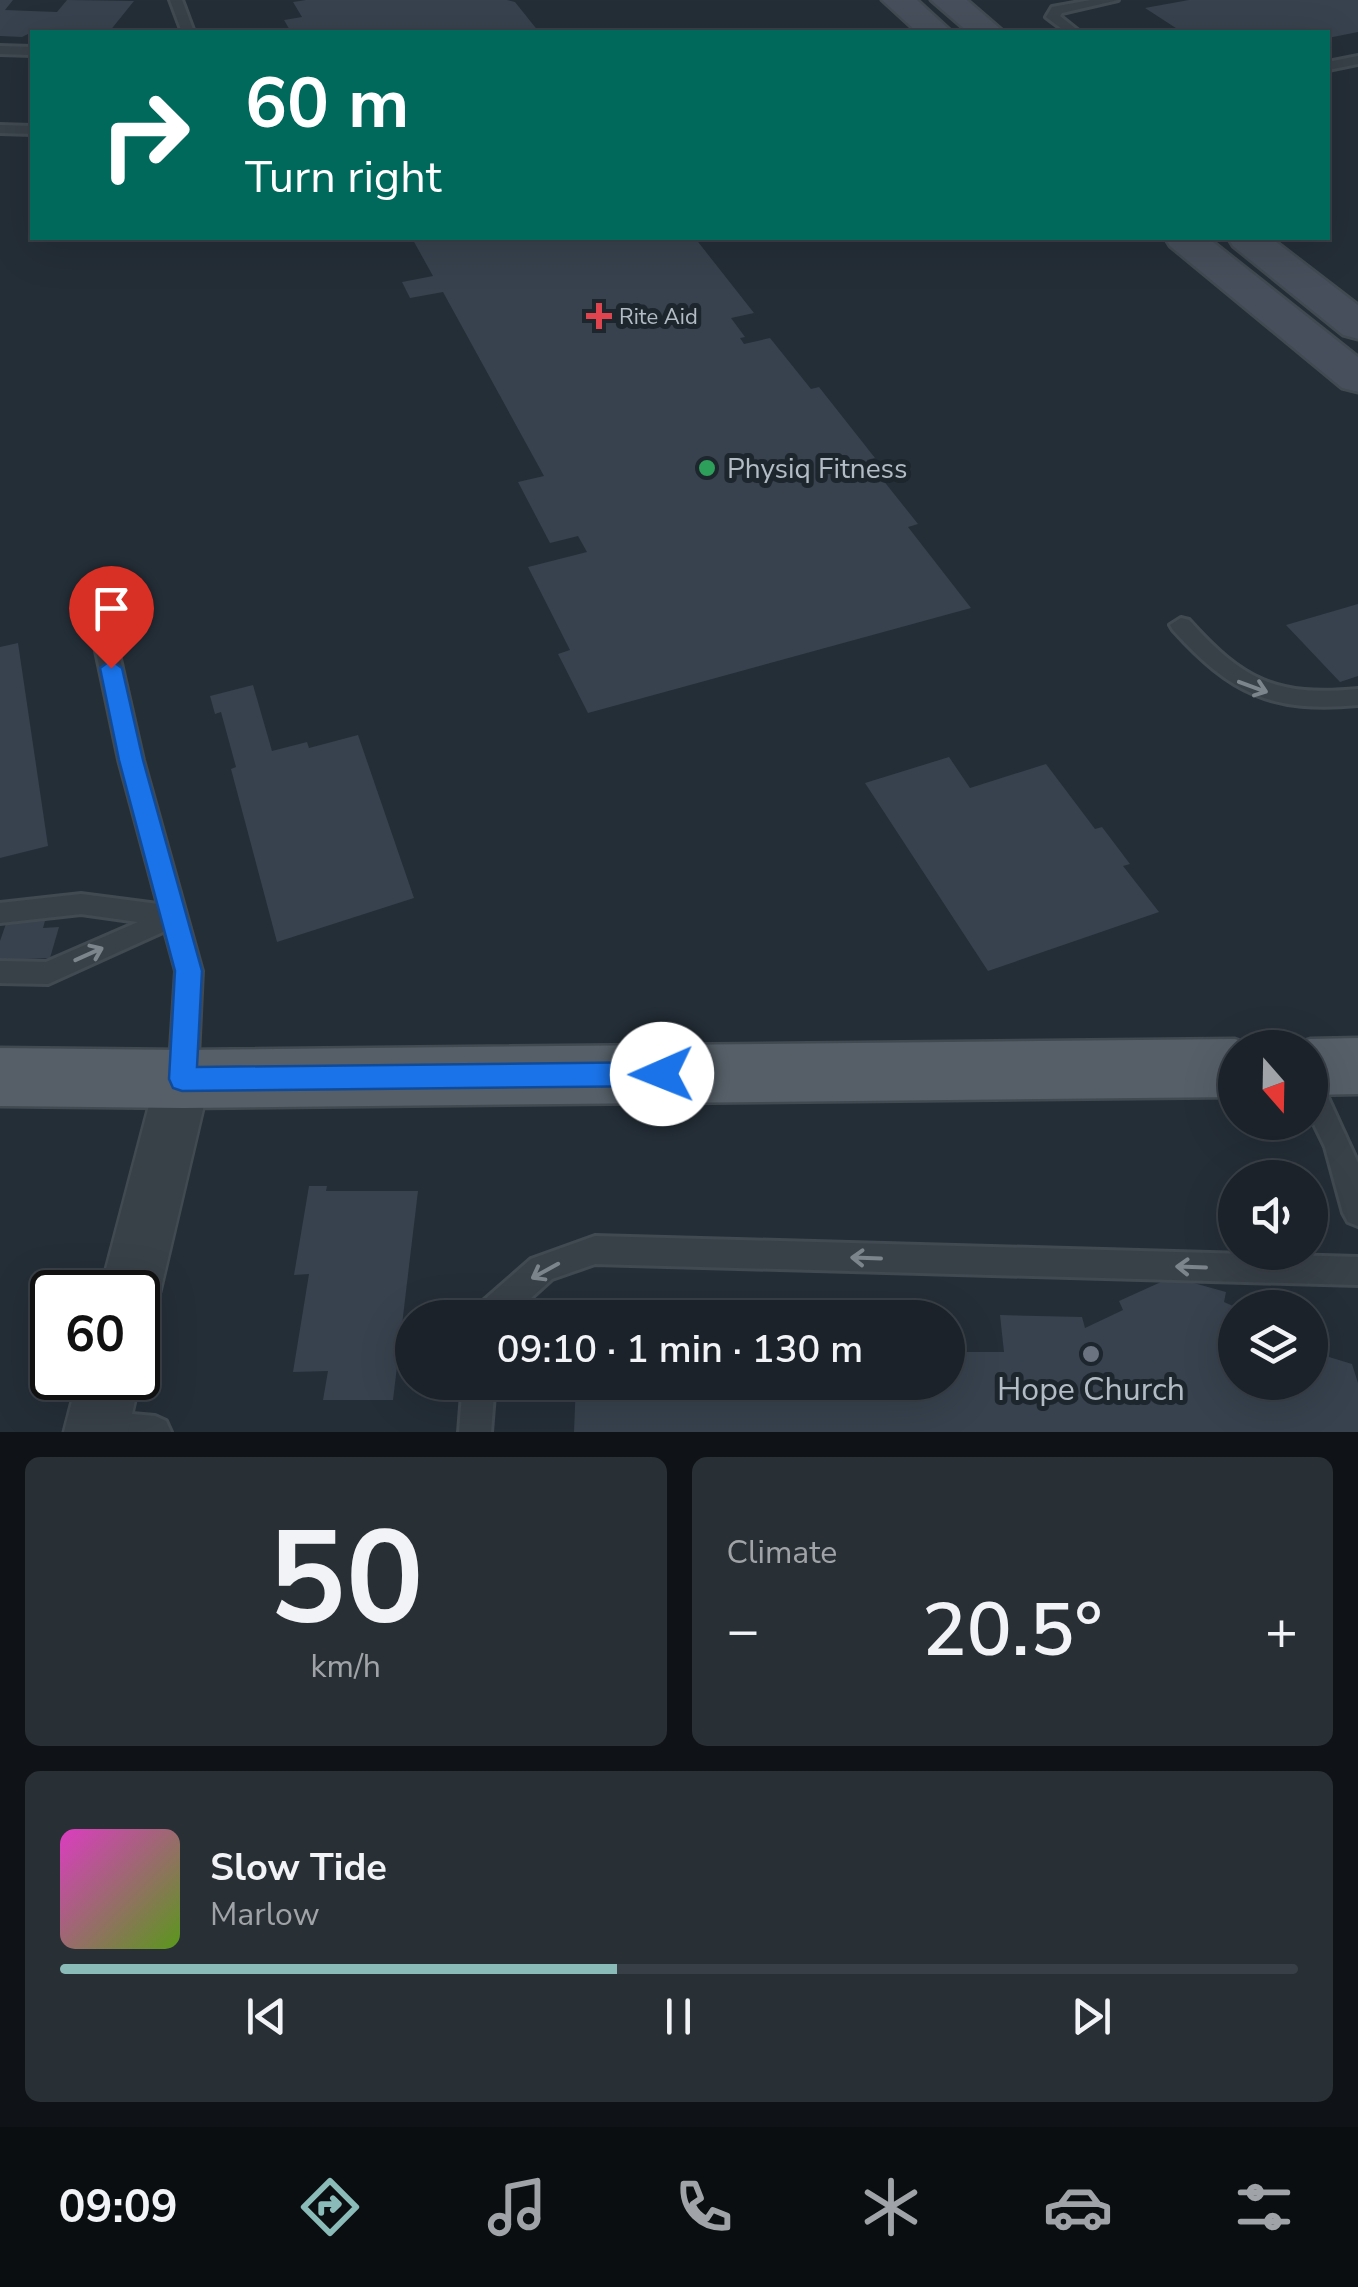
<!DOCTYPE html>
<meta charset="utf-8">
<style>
body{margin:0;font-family:"Nunito Sans",sans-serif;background:#282f35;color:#f1f3f6;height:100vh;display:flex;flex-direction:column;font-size:38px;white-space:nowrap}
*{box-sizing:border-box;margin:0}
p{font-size:32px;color:#a0a4a8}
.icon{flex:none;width:55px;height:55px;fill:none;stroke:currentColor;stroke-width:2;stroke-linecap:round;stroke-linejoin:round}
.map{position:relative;height:1432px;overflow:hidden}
.details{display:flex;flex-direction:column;gap:25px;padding:25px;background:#0f1317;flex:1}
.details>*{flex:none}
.banner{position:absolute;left:30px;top:30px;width:1300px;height:210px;border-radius:0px;box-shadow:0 10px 40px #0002,0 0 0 2px #393f46;background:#00695c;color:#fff;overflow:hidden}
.needle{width:65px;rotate:160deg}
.buttons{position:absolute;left:1218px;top:1030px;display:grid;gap:20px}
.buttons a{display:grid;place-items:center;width:110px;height:110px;border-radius:50%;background:#1b2229;box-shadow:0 10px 40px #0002,0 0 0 2px #393f46;font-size:50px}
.speed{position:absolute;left:30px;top:1270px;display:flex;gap:20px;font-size:50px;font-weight:700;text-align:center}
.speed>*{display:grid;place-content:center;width:130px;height:130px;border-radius:50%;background:#1b2229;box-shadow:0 10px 40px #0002,0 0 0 2px #393f46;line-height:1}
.speed .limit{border:5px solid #111;border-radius:15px;background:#fff;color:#111}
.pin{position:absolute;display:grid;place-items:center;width:85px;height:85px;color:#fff;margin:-102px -42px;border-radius:50% 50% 50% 0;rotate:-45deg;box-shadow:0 0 10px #0007}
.pin .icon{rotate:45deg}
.me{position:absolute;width:110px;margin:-55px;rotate:269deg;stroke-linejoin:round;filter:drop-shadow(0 0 8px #0008)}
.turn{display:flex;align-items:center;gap:35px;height:210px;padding:0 50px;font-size:45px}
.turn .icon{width:130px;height:130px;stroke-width:2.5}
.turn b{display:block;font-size:70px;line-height:85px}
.big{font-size:75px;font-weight:600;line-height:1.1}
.details .widget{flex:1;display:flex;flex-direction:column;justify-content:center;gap:15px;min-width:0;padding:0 35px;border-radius:15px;background:#282f35}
.details .dial{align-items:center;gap:0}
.dial b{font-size:130px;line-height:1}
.song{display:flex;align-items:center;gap:30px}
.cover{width:120px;height:120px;border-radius:15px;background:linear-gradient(135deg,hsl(310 70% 55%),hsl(90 70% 35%))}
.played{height:10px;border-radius:5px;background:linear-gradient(90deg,#8bbbb9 45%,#393f46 45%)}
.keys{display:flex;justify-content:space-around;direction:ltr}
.heat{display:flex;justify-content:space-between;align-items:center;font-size:55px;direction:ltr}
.details .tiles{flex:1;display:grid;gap:25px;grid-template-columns:1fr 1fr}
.widget:last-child{grid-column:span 2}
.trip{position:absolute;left:395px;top:1300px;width:570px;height:100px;border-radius:50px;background:#1b2229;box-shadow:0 10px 40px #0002,0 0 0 2px #393f46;font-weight:600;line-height:100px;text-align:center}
.tab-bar{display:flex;height:160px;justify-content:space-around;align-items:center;background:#0b0e10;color:#a0a4a8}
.tab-bar .icon{width:70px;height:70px}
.tab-bar .selected{color:#8bbbb9}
.tab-bar b{font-size:45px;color:#f1f3f6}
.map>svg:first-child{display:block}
</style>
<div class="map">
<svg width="1358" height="1432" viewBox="0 0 1358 1432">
<rect width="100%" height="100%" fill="#242e37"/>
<g fill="#37424e">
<path d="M0,0h13l-8,10 52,2 10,-12 67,1 -25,31h-77l-10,5 -22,-1z"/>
<path d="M306,0h201l8,2 24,30h-248l-7,-12 18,-3 -9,-15z"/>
<path d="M1189,0h169v32l-30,6v-6h-146l-37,-24z"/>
<path d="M424,238h271l59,75 -23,5 14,19 -5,1 4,6 26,-6 41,51 8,-2 56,71 -8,2 51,64 -10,3 63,81 -383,105 -30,-59 12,-4 -42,-83 59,-15 -9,-16 -28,7 -32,-61 26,-6 -101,-184 -33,6 -8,-16 31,-6 -20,-36z"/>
<path d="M1358,604v72l-18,6 -54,-57z"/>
<path d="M18,643l30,203 -48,12v-211z"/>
<path d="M253,685l19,66 35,-9 2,6 49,-13 56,163 -137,44 -46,-173 5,-2 -15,-55 -6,2 -5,-18z"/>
<path d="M949,757l21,31 76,-24 49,65 7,-2 28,37 -7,2 36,46 -171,59 -123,-188z"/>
<path d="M46,917l-3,11 16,-1 -9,31 -25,1 -2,6h-23v-24l8,-23z"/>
<path d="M309,1186h18l-1,5h92l-25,209h-70l5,-29 -35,1 16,-98 -15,1z"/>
<path d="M1172,1277l54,15 -2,10 11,5v75h75v-44l12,4 7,15 23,7 6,19v49h-784l2,-50h372v-30h56l-4,-37 82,2 3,11 38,-18 -4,-9z"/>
</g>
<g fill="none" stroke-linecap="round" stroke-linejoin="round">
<defs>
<g id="lane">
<path d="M170,0h12l12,32h-12z"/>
<path d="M1091,0h27l-56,13 -2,3 20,16h-14l-20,-15 6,-10z"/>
<path d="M0,46l32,1v8l-32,-1z"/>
<path d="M1358,56v8l-30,6v-8z"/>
<path d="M0,125l32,1v8l-32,-1z"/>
<path d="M1181,618l8,2c54,60 87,77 169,69v16c-86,8 -127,-11 -185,-75l-3,-5z"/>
<path d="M104,630l11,7 28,123 59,211 -5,108 -4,8 -10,4 -10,-4 -4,-8 7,-108 -11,-40 -117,53 -48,-1v-22l46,1 92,-40 -57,-8 -81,9v-20l81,-9 77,10 -39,-144 -26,-123z"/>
<path d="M1310,1076l10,4 38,83v63l-10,-4 -5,-9 -18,-66 -15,-31z"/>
<path d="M595,1236l763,21v28l-763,-21 -43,15 -43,39h-38l4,-10 56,-49z"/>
<path d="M463,1382h32l-4,50h-32z"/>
<path d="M98,1411l57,5 11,5 5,11h-87l-2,-5 5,-11z"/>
</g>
<g id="street">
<path d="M183,1055l19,7 8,17 -50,213 -9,20 -13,6v-26h-38l56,-213 8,-17z"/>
<path d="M138,1371l2,7 -12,54h-64l14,-54h60z"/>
</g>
<g id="secondary">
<path d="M882,0h35l35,32h-35z"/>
<path d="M931,0h36l37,32h-36z"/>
<path d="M1165,238h43l150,119v35l-16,-4 -172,-142z"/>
<path d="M1228,238h43l87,67v34l-15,-4 -110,-89z"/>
</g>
<g id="primary">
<path d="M1358,1038v56l-48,1v-47l-24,-1 24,-8z"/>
<path d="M1235,1039l23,9h-23v49l-1052,11 -183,-2v-58l183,2z"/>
</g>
</defs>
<use href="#lane" stroke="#414951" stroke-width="6"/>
<use href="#street" stroke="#414951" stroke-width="5"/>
<use href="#secondary" stroke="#414951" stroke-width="5"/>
<use href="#primary" stroke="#414951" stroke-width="5"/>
<use href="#lane" fill="#384048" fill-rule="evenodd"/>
<use href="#street" fill="#384048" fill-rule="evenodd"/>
<use href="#secondary" fill="#464f5b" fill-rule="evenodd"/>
<use href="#primary" fill="#565f68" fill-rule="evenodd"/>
</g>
<defs><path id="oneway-shaft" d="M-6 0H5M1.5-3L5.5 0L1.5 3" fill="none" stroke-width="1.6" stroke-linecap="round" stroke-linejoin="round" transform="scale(2.5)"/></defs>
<g stroke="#7c848c">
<use href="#oneway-shaft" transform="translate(1253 687) rotate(20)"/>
<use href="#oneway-shaft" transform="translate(89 954) rotate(-24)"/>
<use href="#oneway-shaft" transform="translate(866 1258) rotate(-178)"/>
<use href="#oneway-shaft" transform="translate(1191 1267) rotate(-178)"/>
<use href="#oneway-shaft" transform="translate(545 1271) rotate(151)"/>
</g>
<path fill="#1a73e8" stroke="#114b97" stroke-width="2.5" d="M111,660l11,8 21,92 59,211 -5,96 465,-5 9,4 4,8 -4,8 -9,4 -480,5 -9,-3 -4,-9 6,-108 -56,-211 -19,-92z"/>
<path fill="#e0444e" stroke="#1d252d" stroke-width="4" d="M594 301h10v10h10v10h-10v10h-10v-10h-10v-10h10z"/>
<circle fill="#2e9e5b" stroke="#1d252d" stroke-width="4" cx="707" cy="468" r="10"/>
<circle fill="#6b7280" stroke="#1d252d" stroke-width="4" cx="1091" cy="1354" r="10"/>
<g text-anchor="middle" stroke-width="10" stroke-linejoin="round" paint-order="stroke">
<g font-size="22" fill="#b3bbc4" stroke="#1d252d" text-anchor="start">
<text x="619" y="324">Rite Aid</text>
</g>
<g font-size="28" fill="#b3bbc4" stroke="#1d252d" text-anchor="start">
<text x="727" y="478">Physiq Fitness</text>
</g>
<g font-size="32" fill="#b3bbc4" stroke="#1d252d">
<text x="1091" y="1400">Hope Church</text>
</g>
</g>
</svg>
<div class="buttons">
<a><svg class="needle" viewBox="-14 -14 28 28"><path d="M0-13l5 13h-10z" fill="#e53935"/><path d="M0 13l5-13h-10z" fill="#a0a4a8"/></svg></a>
<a><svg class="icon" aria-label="sound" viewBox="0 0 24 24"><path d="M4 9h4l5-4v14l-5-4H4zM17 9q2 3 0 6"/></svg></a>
<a><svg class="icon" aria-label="layers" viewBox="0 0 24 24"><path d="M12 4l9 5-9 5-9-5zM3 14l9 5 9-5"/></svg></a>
</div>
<div class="speed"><div class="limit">60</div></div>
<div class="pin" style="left:111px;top:668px;background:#d93025"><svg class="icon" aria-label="arrive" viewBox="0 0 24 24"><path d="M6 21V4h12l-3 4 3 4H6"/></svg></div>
<svg class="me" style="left:662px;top:1074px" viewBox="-20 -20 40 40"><circle r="19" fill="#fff"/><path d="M0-13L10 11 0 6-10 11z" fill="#1a73e8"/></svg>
<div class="trip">09:10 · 1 min · 130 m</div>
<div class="banner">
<div class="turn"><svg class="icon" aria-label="right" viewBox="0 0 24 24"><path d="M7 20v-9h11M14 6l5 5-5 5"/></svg><div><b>60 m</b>Turn right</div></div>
</div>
</div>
<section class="details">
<div class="tiles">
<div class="widget dial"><b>50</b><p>km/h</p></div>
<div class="widget"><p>Climate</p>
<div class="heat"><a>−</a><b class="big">20.5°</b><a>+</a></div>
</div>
<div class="widget">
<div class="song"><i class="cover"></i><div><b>Slow Tide</b><p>Marlow</p></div></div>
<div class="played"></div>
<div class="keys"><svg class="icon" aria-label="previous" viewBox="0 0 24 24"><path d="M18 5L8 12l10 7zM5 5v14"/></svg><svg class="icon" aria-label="pause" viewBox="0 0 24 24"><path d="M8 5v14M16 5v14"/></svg><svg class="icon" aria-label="next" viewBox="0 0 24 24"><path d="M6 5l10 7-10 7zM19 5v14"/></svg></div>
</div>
</div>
</section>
<nav class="tab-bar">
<b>09:09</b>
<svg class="icon selected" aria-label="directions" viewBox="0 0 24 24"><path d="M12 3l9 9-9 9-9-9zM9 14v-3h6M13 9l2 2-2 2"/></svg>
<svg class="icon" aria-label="music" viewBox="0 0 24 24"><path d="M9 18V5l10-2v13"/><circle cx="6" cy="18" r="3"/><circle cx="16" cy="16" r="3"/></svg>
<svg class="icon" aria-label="phone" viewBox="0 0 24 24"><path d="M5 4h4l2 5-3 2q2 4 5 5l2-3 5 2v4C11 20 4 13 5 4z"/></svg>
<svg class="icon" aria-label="climate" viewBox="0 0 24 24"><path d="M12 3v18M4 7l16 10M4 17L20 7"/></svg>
<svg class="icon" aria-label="car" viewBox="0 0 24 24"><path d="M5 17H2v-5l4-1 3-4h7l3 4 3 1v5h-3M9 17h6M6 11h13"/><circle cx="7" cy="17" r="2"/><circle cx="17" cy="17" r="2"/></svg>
<svg class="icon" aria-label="filters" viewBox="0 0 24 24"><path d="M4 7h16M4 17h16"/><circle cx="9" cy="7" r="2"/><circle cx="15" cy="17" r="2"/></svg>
</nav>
